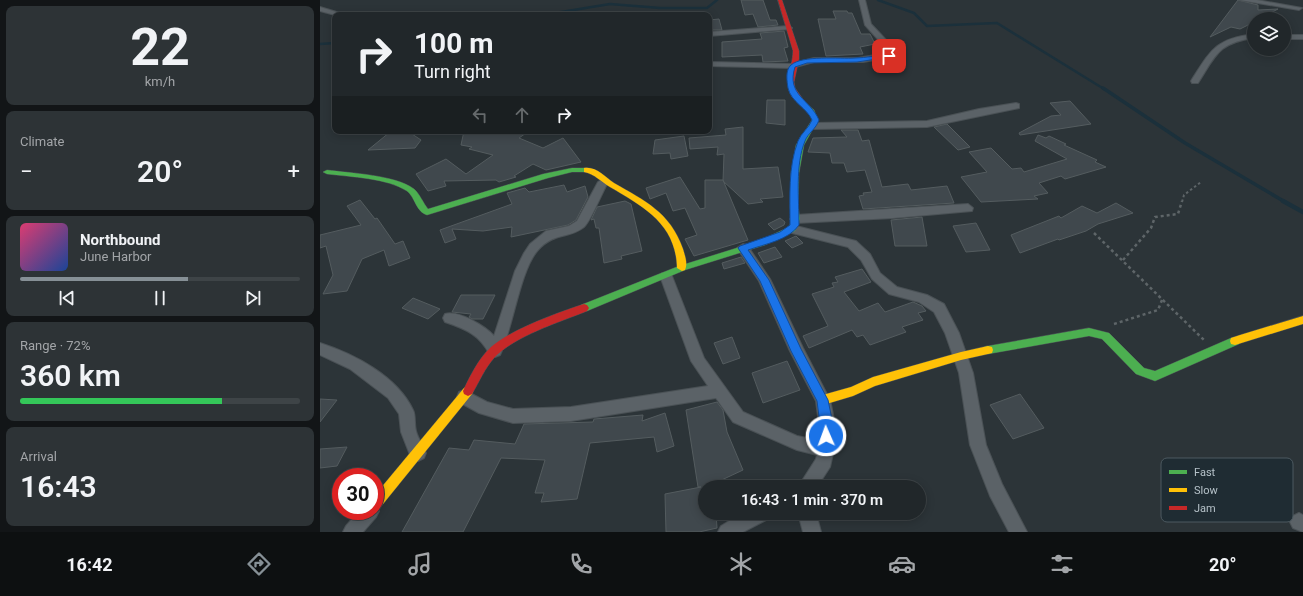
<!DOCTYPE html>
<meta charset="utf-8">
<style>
body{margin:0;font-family:Roboto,sans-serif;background:#2d3336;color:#f1f3f6;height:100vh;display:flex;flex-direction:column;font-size:15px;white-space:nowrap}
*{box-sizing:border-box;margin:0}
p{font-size:13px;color:#a2a5a8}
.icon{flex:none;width:22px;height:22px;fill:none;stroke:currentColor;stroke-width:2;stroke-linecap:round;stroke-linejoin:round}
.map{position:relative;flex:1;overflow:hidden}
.details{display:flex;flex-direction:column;gap:6px;padding:6px;background:#121517;width:320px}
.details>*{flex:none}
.hud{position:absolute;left:12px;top:12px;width:380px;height:122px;border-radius:8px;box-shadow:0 2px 10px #0003,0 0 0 1px #3e4447;background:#21272a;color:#f1f3f6;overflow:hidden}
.fabs{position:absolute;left:927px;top:12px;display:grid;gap:8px}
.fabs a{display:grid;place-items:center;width:44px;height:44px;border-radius:50%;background:#21272a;box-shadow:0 2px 10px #0003,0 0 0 1px #3e4447;font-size:20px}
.speed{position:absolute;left:12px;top:468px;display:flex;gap:8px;font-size:20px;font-weight:700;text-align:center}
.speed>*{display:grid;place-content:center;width:52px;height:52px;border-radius:50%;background:#21272a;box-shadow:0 2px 10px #0003,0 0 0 1px #3e4447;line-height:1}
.speed .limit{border:6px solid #d22;background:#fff;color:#111}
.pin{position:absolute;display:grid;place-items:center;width:34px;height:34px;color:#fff;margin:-17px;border-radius:8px;box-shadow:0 2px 6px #0006}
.me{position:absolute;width:44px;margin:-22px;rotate:358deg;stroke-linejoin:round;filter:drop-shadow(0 0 3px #0008)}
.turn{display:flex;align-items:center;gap:14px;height:84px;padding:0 16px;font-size:18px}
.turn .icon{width:52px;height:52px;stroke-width:2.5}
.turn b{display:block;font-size:28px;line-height:34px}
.lanes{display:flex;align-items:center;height:38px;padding:0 16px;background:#0003;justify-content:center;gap:20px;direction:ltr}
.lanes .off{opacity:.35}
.big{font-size:30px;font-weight:600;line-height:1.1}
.details .card{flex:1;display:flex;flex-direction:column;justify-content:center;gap:6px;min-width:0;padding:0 14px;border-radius:8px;background:#2d3336}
.details .dial{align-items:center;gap:0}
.dial b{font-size:52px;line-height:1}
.song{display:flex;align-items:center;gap:12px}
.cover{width:48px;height:48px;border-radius:6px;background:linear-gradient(135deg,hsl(340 70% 55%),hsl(220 70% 35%))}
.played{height:4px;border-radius:2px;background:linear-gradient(90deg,#869096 60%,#3e4447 60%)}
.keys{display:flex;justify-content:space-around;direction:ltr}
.heat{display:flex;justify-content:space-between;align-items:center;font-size:22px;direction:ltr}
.charge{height:6px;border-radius:3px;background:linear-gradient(90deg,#34c759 72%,#3e4447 0)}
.trip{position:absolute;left:378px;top:480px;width:228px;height:40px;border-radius:20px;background:#21272a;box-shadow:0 2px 10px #0003,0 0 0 1px #3e4447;font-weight:600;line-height:40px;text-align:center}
.tab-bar{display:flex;height:64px;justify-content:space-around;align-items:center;background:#0d1011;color:#a2a5a8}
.tab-bar .icon{width:28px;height:28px}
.tab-bar .current{color:#869096}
.tab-bar b{font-size:18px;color:#f1f3f6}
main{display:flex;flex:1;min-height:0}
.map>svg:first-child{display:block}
</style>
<main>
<section class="details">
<div class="card dial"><b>22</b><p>km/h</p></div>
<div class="card"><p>Climate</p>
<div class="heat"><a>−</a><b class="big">20°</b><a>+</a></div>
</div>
<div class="card">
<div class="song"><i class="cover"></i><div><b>Northbound</b><p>June Harbor</p></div></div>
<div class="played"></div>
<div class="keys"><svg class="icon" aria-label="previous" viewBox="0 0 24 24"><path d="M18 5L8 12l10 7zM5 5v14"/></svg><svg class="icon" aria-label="pause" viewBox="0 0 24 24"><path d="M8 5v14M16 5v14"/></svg><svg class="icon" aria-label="next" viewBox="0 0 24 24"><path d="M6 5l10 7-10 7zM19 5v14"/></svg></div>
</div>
<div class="card"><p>Range · 72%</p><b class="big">360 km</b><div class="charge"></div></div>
<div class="card"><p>Arrival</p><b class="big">16:43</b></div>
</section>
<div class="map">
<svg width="983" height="532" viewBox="0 0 983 532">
<rect width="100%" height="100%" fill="#2c3438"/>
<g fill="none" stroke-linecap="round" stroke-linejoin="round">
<g stroke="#1b303b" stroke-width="2.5">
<path d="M558,0l36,13 13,13 70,-3 107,66"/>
<path d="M223,15l67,-11 50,4h47l10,-8"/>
<path d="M0,44l15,-1"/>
</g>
<path stroke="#1b303b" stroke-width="3.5" d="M783,88l82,55 100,59"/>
<path stroke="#1b303b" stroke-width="4.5" d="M963,201l20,11"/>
</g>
<g fill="#40484d" stroke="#545c5f">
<path d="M421,0h22l7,20h6l2,5 -20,2 -5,-13 -8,1z"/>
<path d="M918,0l20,5v5l20,-1 -19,10h-5v3l-14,7 -9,-2 -21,10z"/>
<path d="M513,11h14l1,2h4l9,21h9l5,10 -15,3 3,7 -37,2 -8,-37h18z"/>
<path d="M399,19l3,11h-13v-10z"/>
<path d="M464,31l4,16 -4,1 4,13 -25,1 -1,-7 -40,2v-15l40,-3 -2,-6z"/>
<path d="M447,100h18v25l-19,-2z"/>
<path d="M750,101l21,23 -71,11 -1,-2 32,-17 10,-1 -11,-12z"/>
<path d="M627,124l23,23 -12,3 -24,-23z"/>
<path d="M423,127v42l35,-2 5,30 -23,2 3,3 -15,2 -25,-23 1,-27 -7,1 1,-8 -28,2 -1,-11 37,-3 -1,-6z"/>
<path d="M521,130h17l4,11 7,-1 13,47 26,-3 3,6 36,-4 7,17 -91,6 -4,-13 5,-1 -1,-2 9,-1 -7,-22 -18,2 -3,-9h-12l-2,-10 -22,-1 5,-14 34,-1z"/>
<path d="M144,131h65l-10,7 24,10 20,-10 18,24 -35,8 -13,-6 -19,12 2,1 -17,5 -3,-2 -52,1 2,5 -18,5 -12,-17 30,-15 20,15 27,-19 -24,-6 3,-2 -11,-2z"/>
<path d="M70,132l22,2 9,6 -6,8 -47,2z"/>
<path d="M718,135l8,3 3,-2 17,8 -2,1 33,15 -2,2 11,5 -41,12 -4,-3 -22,7 9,10 -14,3 4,3 -57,3 -20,-25 26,-5 -18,-20 22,-4 21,21 9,-1 3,4 43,-13 -32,-18z"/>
<path d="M364,136l4,20 -17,3 -1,-6 -17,1 2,-14z"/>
<path d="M360,177l20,32 5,-1v-28h18l25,60 -54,16 -9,-17 12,-4 -12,-27 -12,3 -7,-18 -16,6 -4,-11z"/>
<path d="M244,185l3,7 18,-6 3,11 -12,23 -8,5 -57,12 1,-10 -29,4 -31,-2 4,10 -11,4 -5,-13 72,-26 -5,-11 18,-5 4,4z"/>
<path d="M40,200l15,19 2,-1 18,26 8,-3 7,17 -21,8 -5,-16 -22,9 -15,32 -24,3 10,-19 -7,-29 -6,2v-13l41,-10 -14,-19z"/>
<path d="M305,201l6,3 11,47 -21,5 1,3 -18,4 -5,-35h-3l-2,-9 -3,1 6,-13z"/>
<path d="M796,203l17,10 -35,11 -12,7 -27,9 -1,-1 -38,14 -9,-18 48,-19 2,2 21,-12 15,7z"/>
<path d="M602,217l5,29h-32l-4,-26z"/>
<path d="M460,218l5,4 -1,3 -10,5 -6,-6z"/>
<path d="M656,223l14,27 -24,2 -13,-26z"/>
<path d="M476,236l7,7 -11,5 -7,-7z"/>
<path d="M455,247l7,10 -18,6 -6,-10z"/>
<path d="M421,257l4,6 -21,6 -2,-6z"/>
<path d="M542,269l9,13 -27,10 15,19 19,-8 7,9 28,-10 9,4 4,5 -8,2 5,7 -21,7 4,5 -36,13 -7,-10 -6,2 -5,-7 -43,18 -6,-12 25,-10 -16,-32 22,-7 -2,-4 6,-1 -3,-5z"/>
<path d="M141,295h34l-12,24h-11l-3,-2 2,-3 -19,-2z"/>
<path d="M93,298l27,11 -12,10 -26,-11z"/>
<path d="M412,337l8,21 -17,6 -9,-21z"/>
<path d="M467,361l13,29 -37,13 -11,-30z"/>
<path d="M700,394l24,34 -31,11 -23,-34z"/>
<path d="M0,399l17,1 -17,22z"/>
<path d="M397,402l6,8 4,22 16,38 -30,14v3h-8v26h11l1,15 -18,4h-33l-1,-38 36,-7h-3l-12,-77z"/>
<path d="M345,413l9,33 -17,6 -3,-15 -64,6 -13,56 -36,3 3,-9h-9l10,-33 -44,-2 -38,74h-61l47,-84 20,2 5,-10 41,4 9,-20 69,-2 1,-3 49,-4 -1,6z"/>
<path d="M27,447l-10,19 -17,2v-19z"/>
</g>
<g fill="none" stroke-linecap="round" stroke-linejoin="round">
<defs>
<g id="street">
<path d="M539,0h6l6,24 18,19 5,10 -2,4 -29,5h-49l-22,6 -83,-2v-4l82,2 23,-6h44l28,-5 -3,-8 -18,-20z"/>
<path d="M920,0h17l45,8 -3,2z"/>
<path d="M0,7l23,7 1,1h-9l-15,-4z"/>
<path d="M468,26l4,2 -2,1 -81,7v-4z"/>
<path d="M934,34v4c-36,5 -38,17 -56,45h-6l-1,-2c20,-31 24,-42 63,-47z"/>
<rect x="964" y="35" width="19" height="4"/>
<path d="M696,103l3,1v4l-92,19 -113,2 -5,-3 5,-3 113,-2 52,-12z"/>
<path d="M283,179l5,3c-5,9 -18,40 -24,45 -15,12 -30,5 -46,23 -18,20 -25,78 -38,105l-5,2 -5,-2c-10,-20 -24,-26 -45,-33l-2,-4 2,-4c13,-4 40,12 49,22l21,-65 9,-18 6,-9 16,-13 23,-5 8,-5 21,-39z"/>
<path d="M648,204l5,4 -1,3 -79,7 -97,5 -6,-4 6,-4z"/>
<path d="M472,225l64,16 14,13 10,19 17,14 30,8 17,9 15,29 14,40 13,72 16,39 25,48h-18l-19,-36 -20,-51 -11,-72 -14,-40 -11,-21 -15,-10 -30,-8 -17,-15 -11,-19 -13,-13 -60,-15 -2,-3z"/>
<path d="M423,244l4,1 23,34 33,69 27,52 5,24 -1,25 -4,18 -13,20h-19l18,-28 1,-4 -20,-5 -64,-28 -17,-24 -145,23 -58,2 -34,-10 -20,-11 -2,-5 2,-5 5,-2 23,12 26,7 58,-2 137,-21 -17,-25 -31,-85 2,-3h8l2,3 32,82 39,54 54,24 21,4 1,-16 -3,-23 -26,-50 -31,-70 -22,-33z"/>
<path d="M0,343c34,11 77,33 93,67 3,6 1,13 3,21 2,8 7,14 10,22l-2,5 -6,3 -6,-3 -2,-3 -9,-23 -2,-18 -11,-16 -38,-29 -30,-14z"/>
<path d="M55,505l4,6 -3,6 -13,15h-20l3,-6 13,-15h16z"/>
<path d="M422,513h29l-3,6 -25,13h-25l3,-6z"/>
<path d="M478,513h18l5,19h-18z"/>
<path d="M979,513l4,2v17l-10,-4 -3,-6 3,-6z"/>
</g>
<g id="fast">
<path d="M482,100l12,10 4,10 -14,25 -5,28 -1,34 2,12 -5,12 -30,14 -80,25 -98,41h-6l-2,-3 2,-3 98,-39 80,-25 30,-14 3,-8 -2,-12 1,-34 5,-28 16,-25 -3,-8 -10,-10z"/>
<path d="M252,168h15l4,2 -4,2h-15l-24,6 -121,37c-11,-3 -12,-18 -20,-24 -20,-13 -56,-14 -80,-17l-4,-2 4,-2c23,3 69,5 87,19 6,5 9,14 14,20l115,-35z"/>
<path d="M769,328l20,5 35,35 11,3 76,-33 4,-1 4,1 1,3 -1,3 -84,37 -19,-7 -34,-35 -13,-3 -101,18 -4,-1 -1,-3 1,-3 4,-1z"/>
</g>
<g id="slow">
<path d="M264,168c12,-2 21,9 30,15 31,18 56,29 69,66 2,7 5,15 2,21l-3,1 -5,-3c-1,-44 -33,-61 -67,-81 -9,-5 -15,-13 -26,-15z"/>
<path d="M983,316v8l-68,21 -4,-1 -1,-3 1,-3 9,-3z"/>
<path d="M668,346l4,1 1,3 -1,3 -4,1 -27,6 -86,26 -22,10 -30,9 -4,-1 -2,-4 2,-4 32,-9 22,-10 88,-25z"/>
<path d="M148,386l4,2 1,3 -1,3 -93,115 -4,2h-1l1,-16 89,-107z"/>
</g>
<g id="jam">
<path d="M458,0h4l17,51v8l-5,23 1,6 10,14 -3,2c-24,-10 -9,-35 -9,-53z"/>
<path d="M264,304l3,1 2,3 -2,3c-27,11 -73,25 -93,47 -9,10 -15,24 -22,36l-4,2 -4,-2 -1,-3c7,-15 16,-33 28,-44 21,-18 66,-34 93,-43z"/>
</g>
</defs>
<use href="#street" stroke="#4a5155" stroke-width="2"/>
<use href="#fast" stroke="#4a5155" stroke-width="1"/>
<use href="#slow" stroke="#4a5155" stroke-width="1"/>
<use href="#jam" stroke="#4a5155" stroke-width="1"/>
<path stroke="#5e6568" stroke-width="2" stroke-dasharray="2.5 2.5" stroke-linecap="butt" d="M862,202l2,-7 17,-13"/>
<g stroke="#5e6568" stroke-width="2.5" stroke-dasharray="3 3" stroke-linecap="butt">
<path d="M774,233l110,107"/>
<path d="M803,260l28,-32 4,-11 23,-3 4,-13"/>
<path d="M794,324l44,-14 4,-10"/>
</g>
<use href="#street" fill="#5b6267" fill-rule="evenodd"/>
<use href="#fast" fill="#4caf50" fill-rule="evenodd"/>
<use href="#slow" fill="#ffc107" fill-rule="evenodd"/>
<use href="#jam" fill="#c62828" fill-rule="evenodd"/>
</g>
<path fill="#1a73e8" stroke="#114b97" d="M569,54l2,3 -34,5 -50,1 -12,4c-9,28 15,32 24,53 -3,9 -11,13 -14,21 -10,24 -6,58 -6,84 -10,15 -34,19 -51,25l21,30 32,69 27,51 5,24 -3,16 -4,2 -4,-2 -5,-39 -26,-50 -31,-70 -22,-33 2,-2 40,-14 10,-7c0,-28 -2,-58 8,-84 3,-8 11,-13 14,-21 -5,-12 -21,-18 -24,-32 -1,-6 -3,-18 3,-23 11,-10 49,-6 64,-7 11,0 23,-3 34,-4z"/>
<rect x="841" y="458" width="132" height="64" rx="6" fill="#1f2c33" stroke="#4c5960" stroke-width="1"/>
<rect x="849" y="470" width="18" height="4" fill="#4caf50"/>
<rect x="849" y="488" width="18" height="4" fill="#ffc107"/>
<rect x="849" y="506" width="18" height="4" fill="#c62828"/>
<g font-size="11" fill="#b6c2c9">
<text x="874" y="476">Fast</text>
<text x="874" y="494">Slow</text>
<text x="874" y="512">Jam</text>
</g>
</svg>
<div class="fabs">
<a><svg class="icon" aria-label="layers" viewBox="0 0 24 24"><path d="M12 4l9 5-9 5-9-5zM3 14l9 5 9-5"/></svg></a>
</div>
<div class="speed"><div class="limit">30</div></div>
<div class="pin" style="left:569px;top:56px;background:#d93025"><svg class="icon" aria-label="arrive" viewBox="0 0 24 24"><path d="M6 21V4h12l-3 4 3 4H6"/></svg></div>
<svg class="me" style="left:506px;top:436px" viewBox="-20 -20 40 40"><circle r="17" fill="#1a73e8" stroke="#fff" stroke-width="3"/><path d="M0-11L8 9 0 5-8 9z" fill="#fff"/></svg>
<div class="trip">16:43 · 1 min · 370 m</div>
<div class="hud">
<div class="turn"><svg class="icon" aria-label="right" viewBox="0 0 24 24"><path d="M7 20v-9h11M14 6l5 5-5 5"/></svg><div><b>100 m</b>Turn right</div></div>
<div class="lanes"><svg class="icon off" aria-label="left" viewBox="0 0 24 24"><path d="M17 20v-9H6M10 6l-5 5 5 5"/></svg><svg class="icon off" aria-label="ahead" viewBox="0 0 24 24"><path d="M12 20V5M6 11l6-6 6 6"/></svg><svg class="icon" aria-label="right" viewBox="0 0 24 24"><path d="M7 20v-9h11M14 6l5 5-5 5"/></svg></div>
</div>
</div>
</main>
<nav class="tab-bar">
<b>16:42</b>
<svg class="icon current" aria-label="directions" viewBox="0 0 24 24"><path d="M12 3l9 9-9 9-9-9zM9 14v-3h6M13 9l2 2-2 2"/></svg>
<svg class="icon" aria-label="music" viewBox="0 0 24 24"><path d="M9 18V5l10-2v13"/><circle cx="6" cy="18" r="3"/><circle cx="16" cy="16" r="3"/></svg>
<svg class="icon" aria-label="phone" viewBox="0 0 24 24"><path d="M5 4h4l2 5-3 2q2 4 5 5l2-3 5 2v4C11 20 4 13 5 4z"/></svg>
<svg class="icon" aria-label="climate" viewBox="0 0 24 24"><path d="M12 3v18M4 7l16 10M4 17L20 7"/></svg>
<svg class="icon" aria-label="car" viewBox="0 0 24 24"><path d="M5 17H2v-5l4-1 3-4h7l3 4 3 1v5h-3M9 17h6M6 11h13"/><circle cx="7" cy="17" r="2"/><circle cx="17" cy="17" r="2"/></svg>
<svg class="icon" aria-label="filters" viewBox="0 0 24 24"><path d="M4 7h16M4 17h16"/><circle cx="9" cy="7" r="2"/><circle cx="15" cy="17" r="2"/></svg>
<b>20°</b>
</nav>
